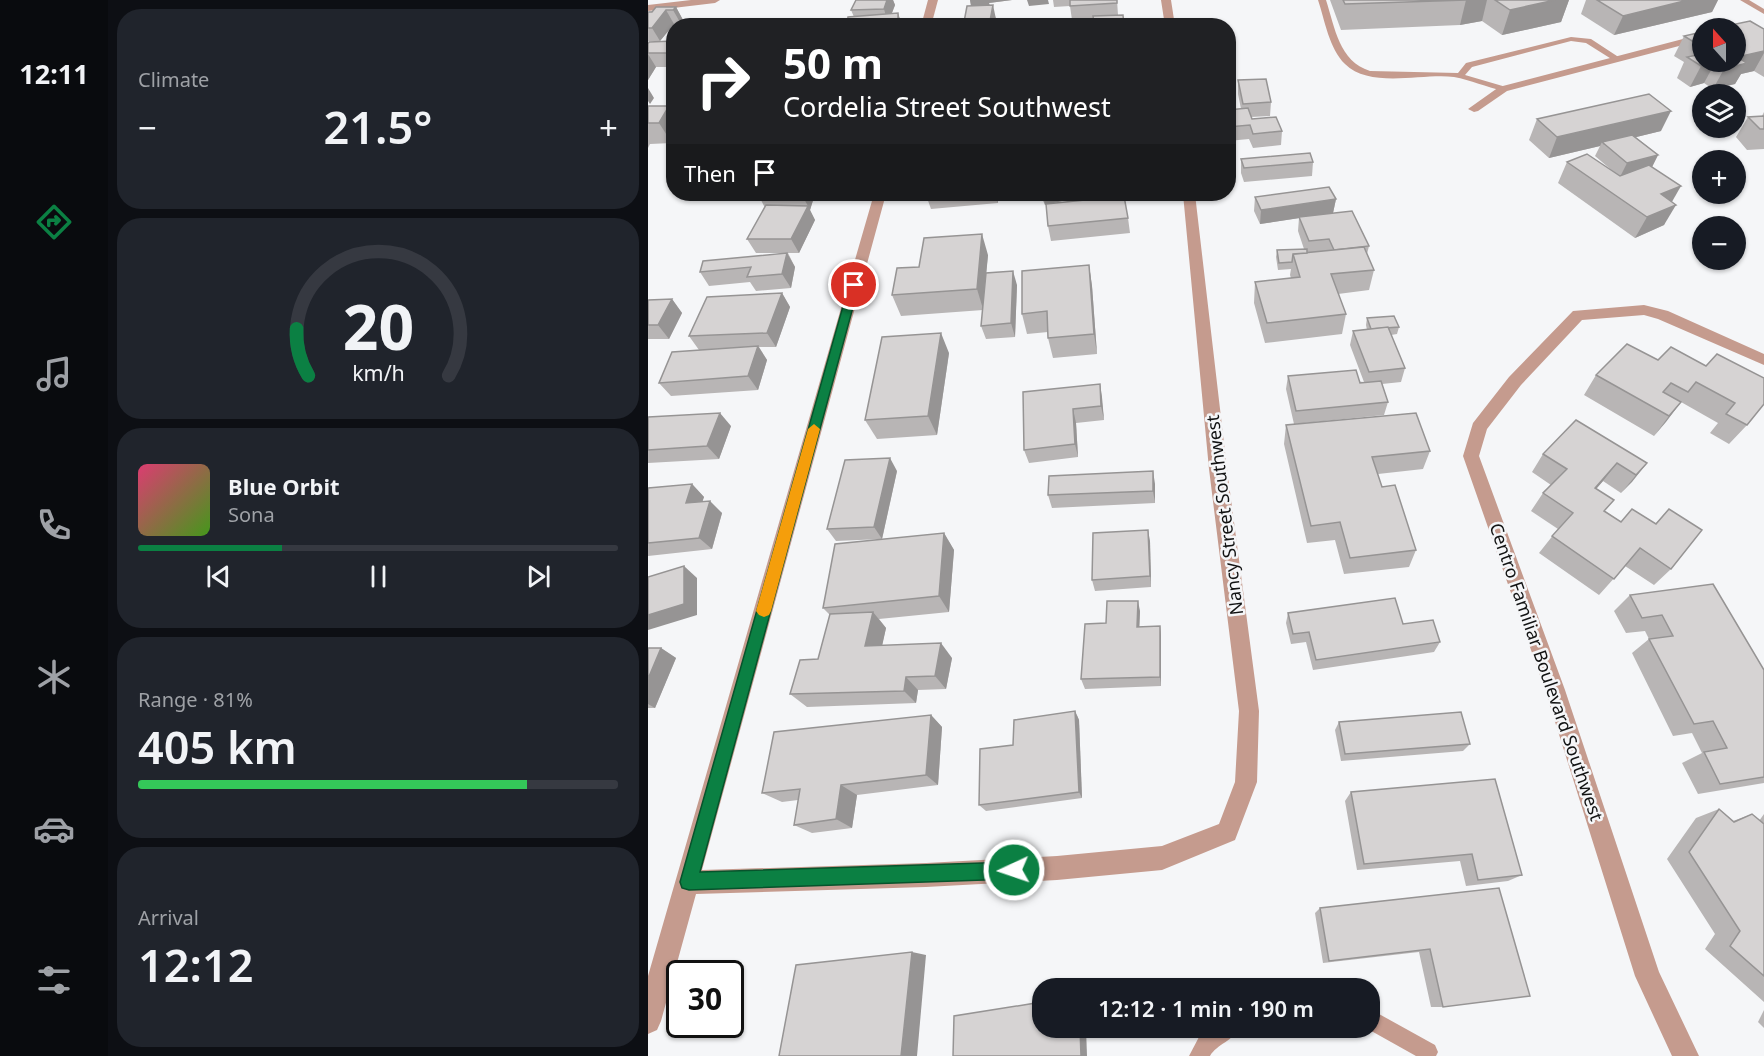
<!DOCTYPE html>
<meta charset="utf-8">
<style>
body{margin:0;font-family:"Noto Sans",sans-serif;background:#20242c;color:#f1f3f6;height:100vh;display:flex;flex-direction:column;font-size:22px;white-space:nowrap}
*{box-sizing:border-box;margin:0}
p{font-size:20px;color:#9ea1a6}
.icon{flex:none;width:33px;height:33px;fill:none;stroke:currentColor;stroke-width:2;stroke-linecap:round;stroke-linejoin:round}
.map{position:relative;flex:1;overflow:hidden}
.details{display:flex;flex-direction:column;gap:9px;padding:9px;background:#0d0f14;width:540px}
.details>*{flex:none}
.guide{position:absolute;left:18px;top:18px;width:570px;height:183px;border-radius:24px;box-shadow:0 2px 4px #0004;background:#202124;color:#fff;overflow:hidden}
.needle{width:39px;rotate:339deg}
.controls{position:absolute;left:1044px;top:18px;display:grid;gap:12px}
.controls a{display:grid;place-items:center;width:54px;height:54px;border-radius:50%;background:#171b24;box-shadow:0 2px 4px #0004;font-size:30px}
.speed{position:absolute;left:18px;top:960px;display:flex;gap:12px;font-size:30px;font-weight:700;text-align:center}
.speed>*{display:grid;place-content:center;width:78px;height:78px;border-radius:50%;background:#171b24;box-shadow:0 2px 4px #0004;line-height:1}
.speed .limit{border:3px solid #111;border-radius:9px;background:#fff;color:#111}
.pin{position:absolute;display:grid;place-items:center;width:51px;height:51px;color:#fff;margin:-26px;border:3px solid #fff;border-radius:50%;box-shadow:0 2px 6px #0007}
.me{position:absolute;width:66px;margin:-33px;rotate:267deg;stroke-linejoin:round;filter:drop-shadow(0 0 4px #0008)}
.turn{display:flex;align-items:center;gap:21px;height:126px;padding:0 18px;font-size:27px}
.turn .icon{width:78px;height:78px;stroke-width:2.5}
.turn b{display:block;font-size:42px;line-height:51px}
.then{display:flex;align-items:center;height:57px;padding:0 18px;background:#0003;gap:12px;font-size:22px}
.big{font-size:45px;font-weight:600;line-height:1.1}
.details .card{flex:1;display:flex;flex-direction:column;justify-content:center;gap:9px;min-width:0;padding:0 21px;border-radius:24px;background:#20242c}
.details .dial{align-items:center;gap:0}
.dial svg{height:156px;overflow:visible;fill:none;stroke:#363941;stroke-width:7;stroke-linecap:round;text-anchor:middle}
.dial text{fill:#f1f3f6;stroke:none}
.song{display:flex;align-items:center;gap:18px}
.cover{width:72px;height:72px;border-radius:9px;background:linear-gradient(135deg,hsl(340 70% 55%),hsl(100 70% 35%))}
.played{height:6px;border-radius:3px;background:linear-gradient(90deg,#0b8043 30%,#363941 30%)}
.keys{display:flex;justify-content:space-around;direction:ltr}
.heat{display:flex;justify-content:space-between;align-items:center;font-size:33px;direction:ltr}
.charge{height:9px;border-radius:4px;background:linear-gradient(90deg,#34c759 81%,#363941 0)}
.trip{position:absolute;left:384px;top:978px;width:348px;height:60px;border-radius:24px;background:#171b24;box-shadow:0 2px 4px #0004;font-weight:600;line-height:60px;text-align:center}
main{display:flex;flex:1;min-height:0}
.menu{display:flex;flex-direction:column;width:108px;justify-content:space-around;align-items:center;background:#090b0e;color:#9ea1a6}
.menu .icon{width:42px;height:42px}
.menu .selected{color:#0b8043}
.menu b{font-size:27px;color:#f1f3f6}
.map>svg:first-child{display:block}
</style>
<main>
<nav class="menu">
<b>12:11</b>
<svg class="icon selected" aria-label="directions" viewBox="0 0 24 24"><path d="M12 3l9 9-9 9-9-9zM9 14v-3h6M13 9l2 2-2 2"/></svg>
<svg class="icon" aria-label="music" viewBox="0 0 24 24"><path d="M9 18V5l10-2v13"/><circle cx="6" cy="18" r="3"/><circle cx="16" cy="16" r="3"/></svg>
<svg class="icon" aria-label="phone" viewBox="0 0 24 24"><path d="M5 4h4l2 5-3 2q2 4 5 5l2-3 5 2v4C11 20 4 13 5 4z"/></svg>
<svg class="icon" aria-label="climate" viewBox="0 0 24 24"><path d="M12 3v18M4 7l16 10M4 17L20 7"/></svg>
<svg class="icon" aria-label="car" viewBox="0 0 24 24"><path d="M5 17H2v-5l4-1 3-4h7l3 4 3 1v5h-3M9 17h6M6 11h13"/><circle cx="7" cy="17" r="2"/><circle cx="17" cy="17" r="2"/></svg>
<svg class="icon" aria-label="filters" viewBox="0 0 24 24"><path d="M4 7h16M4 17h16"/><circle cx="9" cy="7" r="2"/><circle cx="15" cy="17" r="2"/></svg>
</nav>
<section class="details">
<div class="card"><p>Climate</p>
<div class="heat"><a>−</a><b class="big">21.5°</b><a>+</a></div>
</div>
<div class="card dial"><svg viewBox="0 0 100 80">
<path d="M14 69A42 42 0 1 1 86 69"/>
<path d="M14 69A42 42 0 0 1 8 45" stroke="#0b8043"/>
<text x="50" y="56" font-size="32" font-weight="700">20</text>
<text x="50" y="72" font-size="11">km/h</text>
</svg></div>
<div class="card">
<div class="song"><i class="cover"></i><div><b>Blue Orbit</b><p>Sona</p></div></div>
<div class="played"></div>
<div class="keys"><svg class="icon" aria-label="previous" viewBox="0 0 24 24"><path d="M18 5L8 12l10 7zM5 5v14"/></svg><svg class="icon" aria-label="pause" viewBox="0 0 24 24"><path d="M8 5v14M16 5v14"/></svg><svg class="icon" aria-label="next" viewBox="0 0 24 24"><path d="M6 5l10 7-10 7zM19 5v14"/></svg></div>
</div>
<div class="card"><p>Range · 81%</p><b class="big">405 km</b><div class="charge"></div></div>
<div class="card"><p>Arrival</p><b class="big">12:12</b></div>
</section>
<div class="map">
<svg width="1116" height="1056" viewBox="0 0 1116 1056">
<rect width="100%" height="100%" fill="#f5f6f8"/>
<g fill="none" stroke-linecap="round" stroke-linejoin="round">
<g fill="#c59b8e" fill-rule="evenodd">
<path d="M670,0h8c9,28 13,61 44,71l88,2 8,-10 105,-26 20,2 29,19 -7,2 -27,-17 -15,-2 -99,26 -7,8 41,12v4h-3c-17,-4 -32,-11 -49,-14 -32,-4 -84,12 -109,-13 -16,-16 -20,-43 -27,-64z"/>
<path d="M1092,0h9l15,9v5z"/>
<path d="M722,1009l65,36 3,7 -2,4h-20l-50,-28h4z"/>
<path d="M565,1028h26c-6,13 -22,16 -29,28h-21l10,-19z"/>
</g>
<g fill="#c59b8e" fill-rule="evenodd">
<path d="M43,0h29l-5,3 -67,8v-6z"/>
<path d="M280,0h10l-7,26h-10z"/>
<path d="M513,0h10l4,26h-10z"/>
<path d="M1054,34v6l-195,51 -29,20 -4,1 -6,-3 31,-22z"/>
<path d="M226,194h12l-184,676 224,-7 131,-7 105,-10 57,-22 16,-42 4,-71 -30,-242 -26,-275h12l32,275 32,242 -2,71 -22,58 -73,30 -105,10 -131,7 -230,7 -35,127 -4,9 -9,4v-58z"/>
<path d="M996,305l24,6 96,43v11l-106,-46 -14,-4 -62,5 -61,65 -34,44 -8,27 86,234 94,282 40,84h-27l-37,-80 -90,-286 -82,-234 10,-33 36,-46 64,-66z"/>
</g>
</g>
<g fill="#b8b5b5">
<path d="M208,0h37l2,5 -3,8h6l4,13h-55l7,-9 -3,-7z"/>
<path d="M322,0h42l-23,3 7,16 -1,7h-30l-1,-4 7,-16z"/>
<path d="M405,0h64l1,15 -24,7 -1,-4 -21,2 -2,-14 -16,1z"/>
<path d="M682,0h239l-8,22 -59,13 -20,-14 -22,4 -119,5z"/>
<path d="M938,0h132l-6,12 -98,23 -33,-21z"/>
<path d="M28,7l7,13 -2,4h-7l-14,17h-12v-29z"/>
<path d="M1116,29v48l-10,-6 -13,3 -6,10 -22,5 -9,-6 -14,4 -13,-9 7,-16 -10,-6 10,-20 18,-4v30z"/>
<path d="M26,41v26h-18l-8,13v-36z"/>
<path d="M590,80l33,22 -1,14 -19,1 1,2 30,12 -1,14 -28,3 -4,-9 -21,2v-31l13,-1 -3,-15z"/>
<path d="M0,106h21l5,7v27l-2,3 -22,1 -2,4z"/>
<path d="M1116,112v37l-17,1 -11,-13 12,-20 14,-1z"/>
<path d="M889,119l124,12 -25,6 22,18 -6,12 20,35 -8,23 -29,13 -77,-55 9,-21 48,11 -20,-17 5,-10 -51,12 -20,-18z"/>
<path d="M593,159l72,3 -1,14 -68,6 -3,-9z"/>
<path d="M115,194h52l-5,16 5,10 -16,33h-11l7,14 -4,21 -35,3 -6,-9 -41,4 -9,-14 84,-19h-28l-9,-14 18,-31 -4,-8z"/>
<path d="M392,194h38l1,3 -25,6 74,15 2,15 -79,8 -3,-15 -2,-21h-1z"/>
<path d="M278,195v-1h72v9l-67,6z"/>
<path d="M607,197l81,2 -3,14 36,33 -2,8 7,16 -5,20 -31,4 8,20 -4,20 -77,9 -11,-40 1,-21 36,-4 -1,-3 1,-6 -13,1 -2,-13 1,-7 27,-1 -6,-18 1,-13 -39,6 -6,-13z"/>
<path d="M340,255l-2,18 31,12 -2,52 -29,2 -5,-13 2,-16 -82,6 -9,-21 27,-28z"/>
<path d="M441,265l3,21 5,68 -44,4 -5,-20v-6l-21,2 -5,-20z"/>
<path d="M134,293l8,14 -14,40h-17l8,13 -9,30 -87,6 -12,-13 40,-33 -10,-14z"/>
<path d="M24,299l10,14 -13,26h-21v-39z"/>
<path d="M719,318l32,9 -2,7 -6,1 14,33 -4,14 -19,2 6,18 -4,13 -90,9 -8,-35 2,-13 76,6 -14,-37 3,-14 14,-1 -1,-5z"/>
<path d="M301,353l-12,82 -60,4 -12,-19z"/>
<path d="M1069,354l30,71 -18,19 -19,-11 8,-10 -37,-21 -27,34 -70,-41 12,-20 62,-15 48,6z"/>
<path d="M452,384l4,36 -28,3 2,34 -49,6 -5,-13z"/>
<path d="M0,417l83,9 -12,33 -71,4z"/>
<path d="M638,425l144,26 -7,18 -45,5 4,13 34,63 -7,17 -65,7 -9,-34 -28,3 -23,-99z"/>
<path d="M895,454l104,9 -26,30 -18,-12 -7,8 9,22 16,11 34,2 14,-15 2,60 -17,16 -29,-19 -26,29 -60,-42 19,-24 -27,-18 12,-18 8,-8 -19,-13z"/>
<path d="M249,471l-15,68 -46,2 -9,-12z"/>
<path d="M505,471l2,32 -103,5 -4,-13z"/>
<path d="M44,484l12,13 -2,4 20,12 -10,36 -64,7v-68z"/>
<path d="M296,533l10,17 -5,62 -70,7 7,9 -4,17 70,13 -6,31 -28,1 -2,13 -109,4 -17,-13 28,-35 12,-44 -7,-7z"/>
<path d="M502,541l1,46 -56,4 -3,-11z"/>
<path d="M982,595l134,75v113l-66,11 -16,-31 20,-10 -10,-20 -19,3 -41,-83 17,-14 -4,-8 -19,2 -12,-22z"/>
<path d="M492,611l-1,16 21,-1 1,10v50l-76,3 -4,-10 25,-56z"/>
<path d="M640,613l115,11 37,18 -6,10 -121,18 -7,-28 -15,2 -5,-21z"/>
<path d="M0,648h13l15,10 -21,50h-7z"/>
<path d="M427,711l4,9 3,78 -96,13 -7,-6 34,-60z"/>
<path d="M283,715l11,12 -4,58 -81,10 -5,33 -40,5 -18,-8 4,-25 -16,2 -20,-9z"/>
<path d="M691,722l131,22 -7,7 -122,10 -6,-31z"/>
<path d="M703,792l171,83 -14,6 -42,5 -6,-25 -103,9 -12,-69z"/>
<path d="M1071,809l14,12 19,-7 7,7 5,-7v188l-59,-53 10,-15 -48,-75 29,-41z"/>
<path d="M851,888l-56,119h-12l-12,-55 -96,11 -8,-50 5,-5z"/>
<path d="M1116,1010v18l-6,-6z"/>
</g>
<g fill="#969494">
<path d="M239,0h6l2,5 -7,18 -4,-14z"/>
<path d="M322,0h42l-23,3 1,6 -18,2z"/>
<path d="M379,0h21l1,4 -20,2z"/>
<path d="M818,0h21l-5,21 -22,4z"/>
<path d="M907,0h14l-8,22 -59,13 8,-25z"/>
<path d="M1040,0h30l-6,12 -98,23 9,-19z"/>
<path d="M345,5l3,14 -1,7h-4l-1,-5z"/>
<path d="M28,7l7,13 -2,4 -8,-14z"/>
<path d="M18,10l8,14 -14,17 -8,-13z"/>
<path d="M250,13l4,13h-20v-2z"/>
<path d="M26,47v11l-4,-5z"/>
<path d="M1116,51v2l-10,18 -13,3 -6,10 -22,5 11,-20 13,-12z"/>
<path d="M0,54l8,13 -8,13z"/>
<path d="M1067,63l-11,20 -14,4 11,-21z"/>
<path d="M0,88l6,10 -4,6 -2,-3z"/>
<path d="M21,106l5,7v27l-2,3 -13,-20z"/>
<path d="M1023,111l-10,20 -57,14 -2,-3 -2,4 -51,12 8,-21z"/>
<path d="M1010,155l-7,14 -31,8 7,-14z"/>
<path d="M1033,186l-12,21 -8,-13z"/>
<path d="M156,194h11l-5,16 5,10 -16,33 -8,-14 17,-33 -5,-9z"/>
<path d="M347,194h3v9z"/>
<path d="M395,194h35l1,3 -34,8z"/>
<path d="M688,199l-3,14 -73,11 1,-14z"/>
<path d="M1028,205l-12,20 -29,13 12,-21z"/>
<path d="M334,234l6,21 -5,54 -6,-20z"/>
<path d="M139,253l8,14 -4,21 -9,-14z"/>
<path d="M441,265l3,21 5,68 -3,-20z"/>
<path d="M365,271l4,14 -2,52 -4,-14z"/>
<path d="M134,293l8,14 -14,40 -9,-14z"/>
<path d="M24,299l10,14 -13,26 -11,-14z"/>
<path d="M293,333l8,20 -12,82 -9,-19z"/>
<path d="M110,346l9,14 -9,30 -10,-14z"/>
<path d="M452,384l2,13 2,23 -3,-14z"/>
<path d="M1033,402l-15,20 -12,14 15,-20z"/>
<path d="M425,409l3,14 2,34 -3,-13z"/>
<path d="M72,413l11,13 -12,33 -12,-13z"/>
<path d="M242,458l7,13 -15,68 -8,-12z"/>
<path d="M969,463l-14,18 -22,25 14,-18z"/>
<path d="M999,463l-15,19 -11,11 15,-18z"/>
<path d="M505,471l2,13v19l-2,-12z"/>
<path d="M44,484l12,13 -6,18 -12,-12z"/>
<path d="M62,501l12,12 -10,36 -13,-11z"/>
<path d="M500,530l2,11 1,46 -1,-11z"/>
<path d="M296,533l10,17 -5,62 -10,-16z"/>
<path d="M36,566l13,12v37l-49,15v-15z"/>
<path d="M490,601l2,10 -1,26 -2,-10z"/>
<path d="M225,612l13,16 -7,32 -14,-14z"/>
<path d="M512,626l1,10v50l-1,-9z"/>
<path d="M293,643l11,15 -6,31 -11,-13z"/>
<path d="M13,648l15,10 -21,50 -7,-4v-25z"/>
<path d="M258,677l12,13 -2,13 -12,-12z"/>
<path d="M427,711l4,9 3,78 -3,-6z"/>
<path d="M283,715l11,12 -4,58 -12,-10z"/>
<path d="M193,785l16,10 -5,33 -16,-9z"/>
<path d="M264,952l14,3 -9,101h-16z"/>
<path d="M432,1028h6l1,28h-6z"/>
</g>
<g fill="#d6d3d3" stroke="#969494" stroke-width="1.5">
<path d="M208,0h31l-3,9 -33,1z"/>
<path d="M422,0h47v3l-47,3z"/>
<path d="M695,0h124l-122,4z"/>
<path d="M847,0h60l-45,10z"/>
<path d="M949,0h91l-65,16z"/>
<path d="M345,5l-3,16 -26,1 3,-16z"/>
<path d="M8,7h20l-3,3h-7l-14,18h-4v-16h4z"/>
<path d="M250,13v9l-16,2v2h-35l1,-9z"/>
<path d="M475,15l1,11h-43v-3l13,-1 -1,-6z"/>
<path d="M1102,21l14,8v22l-27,6 10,6 -23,6 -9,-6 -14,3 -14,-9 15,-3v8h34v-34h-19z"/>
<path d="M1054,32v15l-18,-11z"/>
<path d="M26,41v6l-4,6h-22v-9l1,-2z"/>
<path d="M618,79l5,23 -28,2 -5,-24z"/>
<path d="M1001,94l22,17 -114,26 -20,-18z"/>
<path d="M0,106h21l-10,17h-11z"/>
<path d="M600,108l4,11 24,-2 6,14 -29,3 -3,-9 -22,2v-17z"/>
<path d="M1116,116v13h-4l-12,-12z"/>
<path d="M984,135l26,20 -31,8 -25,-21z"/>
<path d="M662,153l3,9 -69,6 -3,-9z"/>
<path d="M939,154l33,22 29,-11 32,21 -20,8 15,11 -29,12 -80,-55z"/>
<path d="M681,187l7,12 -75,11 -6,-13z"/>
<path d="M115,194h41l-1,3 -42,3z"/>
<path d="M476,196l4,22 -80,8 -2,-22z"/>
<path d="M118,205l42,1 -17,33h-44z"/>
<path d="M704,211l17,35 -35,4 -5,-11 -20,2 -10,-24z"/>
<path d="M334,234l-5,55 -85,6 5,-27 22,-1 5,-29z"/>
<path d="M716,247l10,23 -43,4 15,40 -79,9 -12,-41 45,-5 -7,-23z"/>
<path d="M659,249v4l-14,1 -1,8 -13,1 -2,-13z"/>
<path d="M139,253l-5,21 -35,3 4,-10 -51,5 3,-11z"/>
<path d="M441,265l5,69 -46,4 -1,-27 -25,3v-43z"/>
<path d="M365,271l-2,52 -30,3 5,-53z"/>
<path d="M134,293l-15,40 -78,3 18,-39z"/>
<path d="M24,299l-14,26h-10v-25z"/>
<path d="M746,316l5,11 -28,2 -4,-11z"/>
<path d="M740,327l17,41 -36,4 -16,-41z"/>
<path d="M293,333l-13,83 -63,4 17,-83z"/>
<path d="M979,344l31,16 13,-13 35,19 11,-12 47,24v26l-17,21 -21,-11 9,-11 -39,-21 -8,10 -17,-9 -8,9 18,10 -12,14 -73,-41z"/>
<path d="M110,346l-10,30 -89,7 13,-31z"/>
<path d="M708,370l4,13 21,-2 7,21 -92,9 -8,-35z"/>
<path d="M452,384l1,22 -28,3 2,35 -51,6 -1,-58z"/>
<path d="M72,413l-13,33 -59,4v-33z"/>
<path d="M768,413l14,38 -58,6 10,30 13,-2 21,65 -66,8 -10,-36 -29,4 -25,-101z"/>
<path d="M928,420l71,43 -11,12 -19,-12 -22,25 19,12 -10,11 17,11 11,-13 24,15 13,-15 33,21 -31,39 -31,-21 -26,31 -62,-43 21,-23 -30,-20 24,-24 -24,-15z"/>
<path d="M242,458l-16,69 -47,2 18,-69z"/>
<path d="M505,471v20l-105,4 1,-19z"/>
<path d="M44,484l-6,19 24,-2 -11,37 -51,5v-55z"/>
<path d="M500,530l2,46 -58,4 1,-47z"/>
<path d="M296,533l-5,63 -116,12 12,-64z"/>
<path d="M36,566v38l-36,11v-38z"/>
<path d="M1065,584l51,86v107l-44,7 -16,-32 23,-4 -14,-27 -19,3 -45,-85 24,-3 -11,-21 -20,3 -12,-23z"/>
<path d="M747,598l8,26 30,-4 7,22 -124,18 -7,-28 -16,2 -5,-21z"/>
<path d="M459,601h31l-1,26 23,-1v51l-79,2 4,-55 21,-1z"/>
<path d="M225,612l-8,34 76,-3 -6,33 -29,1 -2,14 -114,3 10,-34 18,-1 12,-45z"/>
<path d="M0,648h13l-13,31z"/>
<path d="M427,711l4,81 -100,13 1,-56 33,-4 1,-25z"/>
<path d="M813,712l9,32 -125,10 -6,-32z"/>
<path d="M283,715l-5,60 -85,10 -5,34 -42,6 6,-36 -38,4 12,-61z"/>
<path d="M847,779l27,96 -44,5 -6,-26 -108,10 -13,-72z"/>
<path d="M1071,809l15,13 18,-8 12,10v152l-34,-30 10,-15 -51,-79z"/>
<path d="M851,888l31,108 -87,11 -13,-58 -101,12 -9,-53z"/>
<path d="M264,952l-11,104h-122l17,-91z"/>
<path d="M394,1002v26h38l1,28h-128l1,-40z"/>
</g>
<path fill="#0b8043" stroke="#07532c" stroke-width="1.5" d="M206,282l5,3 -159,587 314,-10 6,2 2,6 -2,7 -6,2 -325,11 -7,-2 -2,-6 169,-597z"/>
<path fill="#f59e0b" d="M166,424l6,5 -49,182 -2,4 -5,2 -5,-2 -3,-4 52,-182z"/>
<g text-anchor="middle" stroke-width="5" stroke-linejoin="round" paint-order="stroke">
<g font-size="18" fill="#121313" stroke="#f5f6f8">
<text transform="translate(577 515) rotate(-97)" y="6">Nancy Street Southwest</text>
<text transform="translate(898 672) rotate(71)" y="6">Centro Familiar Boulevard Southwest</text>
</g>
</g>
</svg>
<div class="controls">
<a><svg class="needle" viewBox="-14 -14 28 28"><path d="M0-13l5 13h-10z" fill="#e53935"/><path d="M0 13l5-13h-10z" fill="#9ea1a6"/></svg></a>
<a><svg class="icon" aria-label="layers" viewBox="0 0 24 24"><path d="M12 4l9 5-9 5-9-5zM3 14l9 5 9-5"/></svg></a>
<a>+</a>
<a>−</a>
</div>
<div class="speed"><div class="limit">30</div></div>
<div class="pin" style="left:206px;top:285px;background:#d93025"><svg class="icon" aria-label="arrive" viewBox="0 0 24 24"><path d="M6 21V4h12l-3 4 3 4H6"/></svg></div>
<svg class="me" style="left:366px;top:870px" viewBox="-20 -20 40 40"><circle r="17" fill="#0b8043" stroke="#fff" stroke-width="3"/><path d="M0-11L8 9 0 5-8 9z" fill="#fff"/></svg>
<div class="trip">12:12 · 1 min · 190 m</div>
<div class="guide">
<div class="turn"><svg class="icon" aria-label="right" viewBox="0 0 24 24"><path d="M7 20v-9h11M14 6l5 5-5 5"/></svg><div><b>50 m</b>Cordelia Street Southwest</div></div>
<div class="then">Then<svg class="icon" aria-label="arrive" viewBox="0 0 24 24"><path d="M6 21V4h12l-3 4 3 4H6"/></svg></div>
</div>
</div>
</main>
